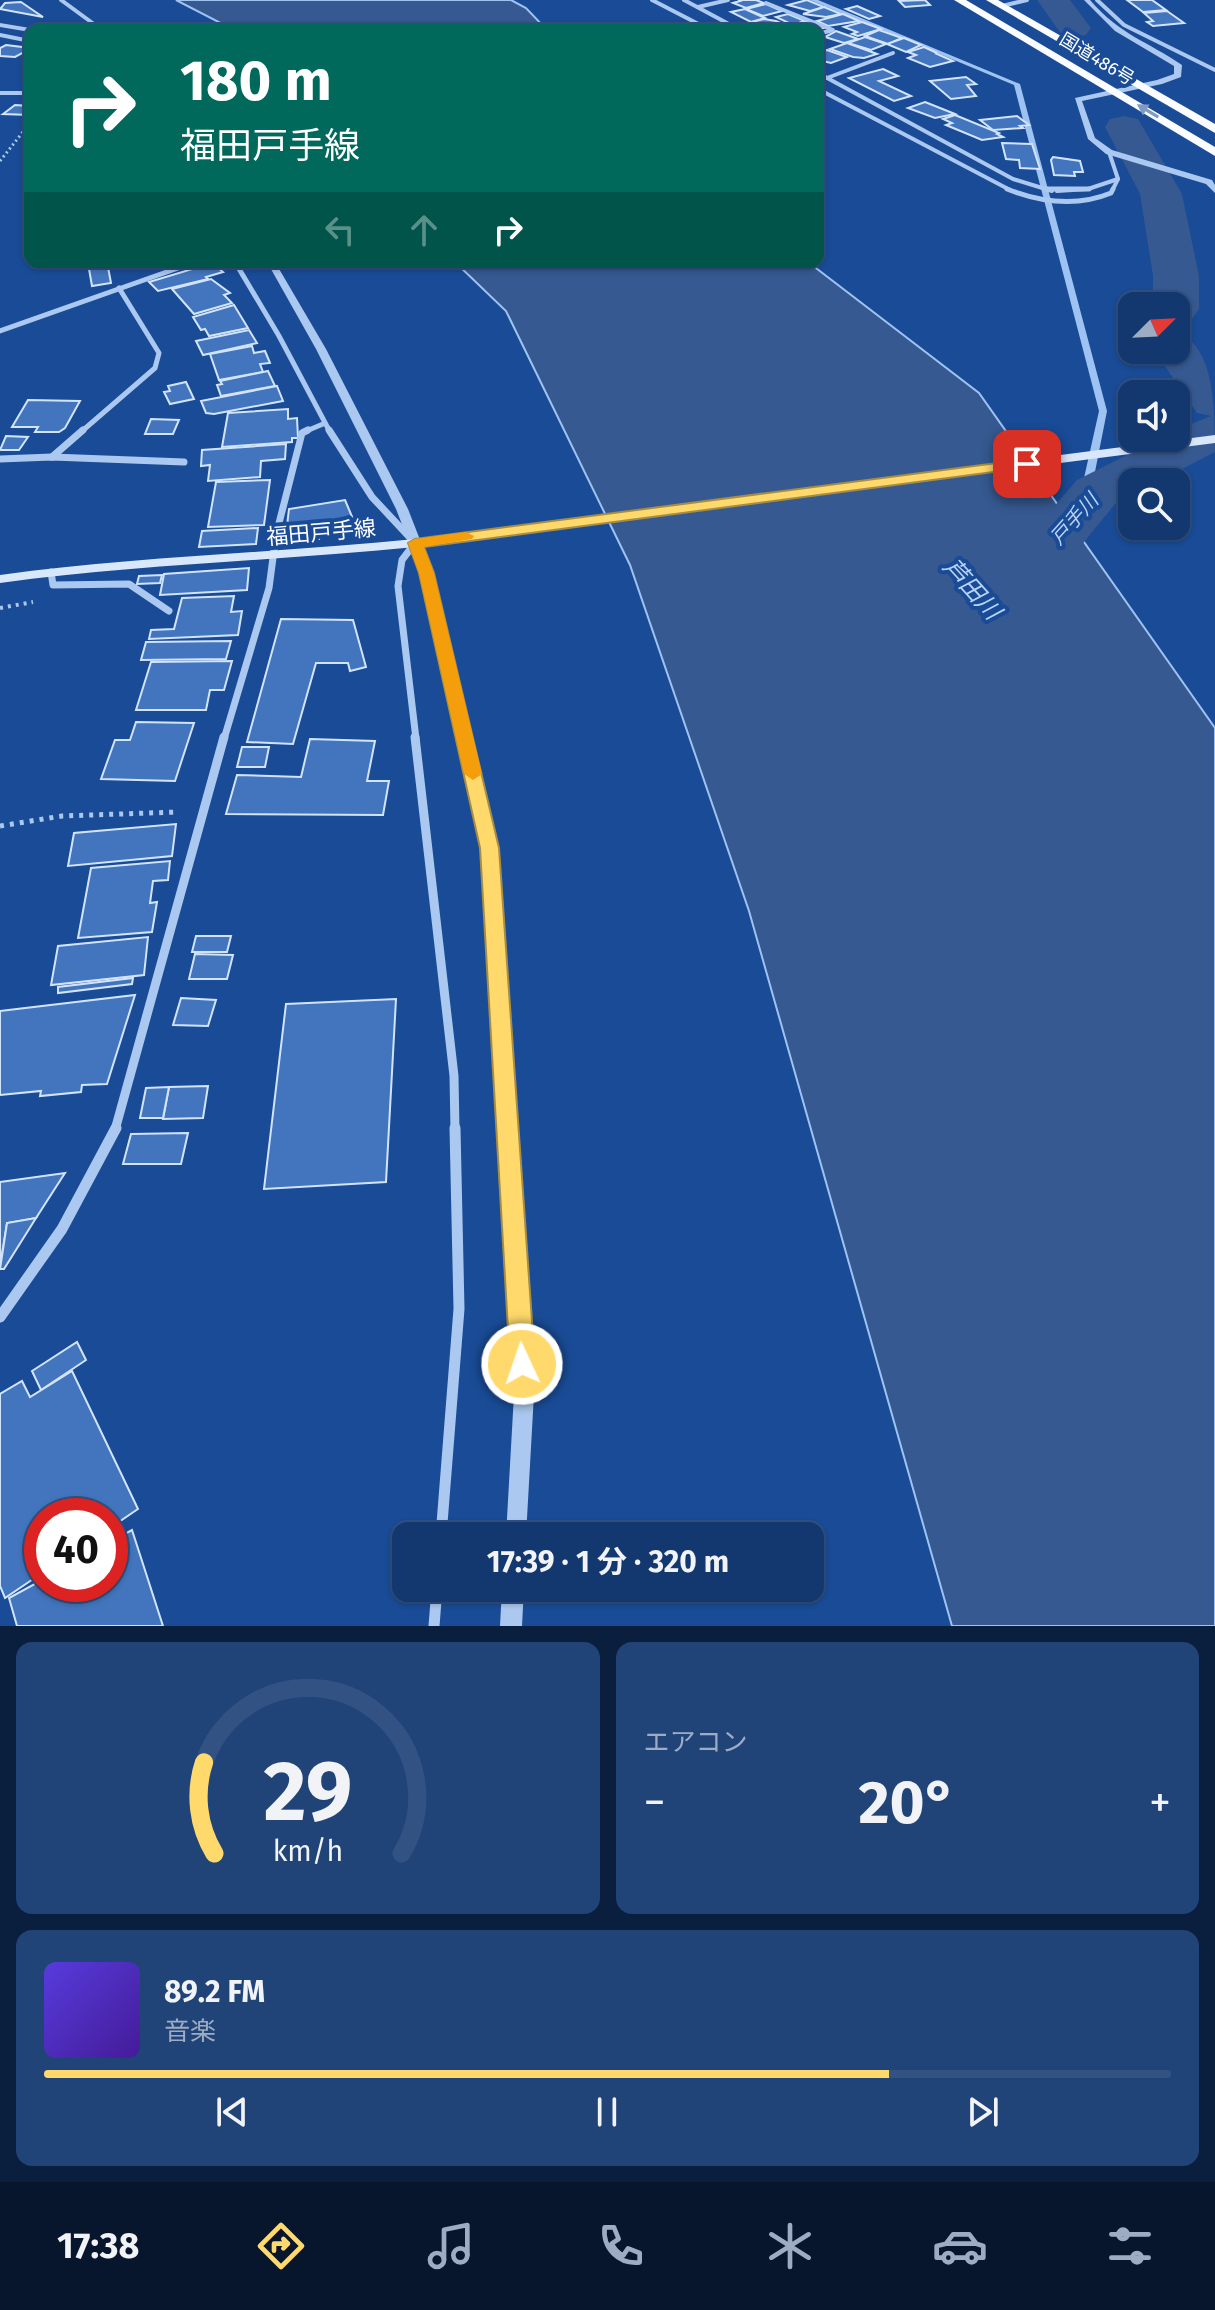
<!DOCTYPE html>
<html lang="ja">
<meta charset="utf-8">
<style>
body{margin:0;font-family:"Fira Sans","Noto Sans JP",sans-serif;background:#204378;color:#f1f3f6;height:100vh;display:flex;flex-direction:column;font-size:30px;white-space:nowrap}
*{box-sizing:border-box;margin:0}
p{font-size:26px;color:#9dacc3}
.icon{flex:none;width:44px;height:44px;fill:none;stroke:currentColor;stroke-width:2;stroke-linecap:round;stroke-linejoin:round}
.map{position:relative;height:1626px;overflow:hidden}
.panel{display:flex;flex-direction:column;gap:16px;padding:16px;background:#0a1f3e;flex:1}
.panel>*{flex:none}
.banner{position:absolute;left:24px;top:24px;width:800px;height:244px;border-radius:16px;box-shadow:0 2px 6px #0004,0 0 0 2px #325283;background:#00695c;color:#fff;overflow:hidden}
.needle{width:52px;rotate:66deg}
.controls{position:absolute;left:1118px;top:292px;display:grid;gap:16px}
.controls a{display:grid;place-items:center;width:72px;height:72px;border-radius:16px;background:#133870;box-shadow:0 2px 6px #0004,0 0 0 2px #325283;font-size:40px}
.speed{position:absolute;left:24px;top:1498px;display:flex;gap:16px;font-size:40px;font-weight:700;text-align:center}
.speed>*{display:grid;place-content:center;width:104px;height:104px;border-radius:50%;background:#133870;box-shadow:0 2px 6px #0004,0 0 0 2px #325283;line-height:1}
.speed .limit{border:12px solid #d22;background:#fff;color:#111}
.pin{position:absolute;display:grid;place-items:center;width:68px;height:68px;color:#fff;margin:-34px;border-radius:16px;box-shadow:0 4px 12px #0006}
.me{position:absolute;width:88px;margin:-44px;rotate:357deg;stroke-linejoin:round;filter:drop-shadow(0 0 6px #0008)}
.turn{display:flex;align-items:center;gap:28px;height:168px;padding:0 24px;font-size:36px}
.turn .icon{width:104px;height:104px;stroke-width:2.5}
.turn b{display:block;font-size:56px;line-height:68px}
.lanes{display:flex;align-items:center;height:76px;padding:0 24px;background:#0003;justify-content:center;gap:40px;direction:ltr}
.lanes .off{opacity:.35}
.big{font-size:60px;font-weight:700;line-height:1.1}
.panel .widget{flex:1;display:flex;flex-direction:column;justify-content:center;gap:12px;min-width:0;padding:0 28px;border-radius:16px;background:#204378}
.panel .dial{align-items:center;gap:0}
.dial svg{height:208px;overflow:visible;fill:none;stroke:#325283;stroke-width:7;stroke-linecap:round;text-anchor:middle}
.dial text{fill:#f1f3f6;stroke:none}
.song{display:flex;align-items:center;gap:24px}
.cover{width:96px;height:96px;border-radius:12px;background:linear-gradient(135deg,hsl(250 70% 55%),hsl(260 70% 35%))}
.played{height:8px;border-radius:4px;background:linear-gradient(90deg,#ffd96b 75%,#325283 75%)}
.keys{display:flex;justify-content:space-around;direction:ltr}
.heat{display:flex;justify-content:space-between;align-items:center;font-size:44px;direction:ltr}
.panel .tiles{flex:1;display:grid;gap:16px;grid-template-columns:1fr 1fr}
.widget:last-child{grid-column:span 2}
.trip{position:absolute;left:392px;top:1522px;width:432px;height:80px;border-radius:16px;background:#133870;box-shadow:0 2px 6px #0004,0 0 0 2px #325283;font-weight:700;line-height:80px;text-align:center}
.menu{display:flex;height:128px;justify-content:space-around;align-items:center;background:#08162d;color:#9dacc3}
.menu .icon{width:56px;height:56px}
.menu .selected{color:#ffd96b}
.menu b{font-size:36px;color:#f1f3f6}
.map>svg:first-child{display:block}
</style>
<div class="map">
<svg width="1215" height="1626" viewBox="0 0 1215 1626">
<rect width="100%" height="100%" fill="#194b96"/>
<g fill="#355990" stroke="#9ec3f3" stroke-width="2">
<path d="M176,0h335l15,8 21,22h-313z"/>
<path d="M455,262h353l171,131 236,335v898h-263l-203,-715 -119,-346 -124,-254z"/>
</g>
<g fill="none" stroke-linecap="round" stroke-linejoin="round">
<path fill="#9ec3f3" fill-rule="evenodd" d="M810,0h8l202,84 87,327 -15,76 -31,41 -3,1 -5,-3 29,-39 17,-76 -85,-326z"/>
<g fill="#355990" fill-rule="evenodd">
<path d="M1037,0h33l21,28 -5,7 -12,3 -12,-3z"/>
<path d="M1124,116l14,3 44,75 17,82v33l-7,10 -16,4v-17h-23v-30l-13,-82 -35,-67 5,-8z"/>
<path d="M1176,332c39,13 39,77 39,120l-58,30h-25v13l-17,9 -86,106 -21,6 -21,-6 -9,-13 9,-13 90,-104 84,-42h15v-8l35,-14 -14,-3 -43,-63h22z"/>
</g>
</g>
<g fill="#4275bd" stroke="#d2e4fb" stroke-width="2">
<path d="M738,0h18l8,3 -18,5 -13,-5 7,-2z"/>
<path d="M807,0l17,7 -14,4 -22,-6z"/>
<path d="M925,0l5,5 -25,2 -6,-6z"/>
<path d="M1127,0h25l14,10 -23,2z"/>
<path d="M21,2l22,15 -43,-8 5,-6z"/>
<path d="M766,4l16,7 -19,5 -17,-7z"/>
<path d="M857,6l23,10 -11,3 -23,-10z"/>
<path d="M824,7l17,7 -15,3 -23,-3z"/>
<path d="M745,9l20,9 -14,4 -20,-10z"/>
<path d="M1167,11l17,12 -31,3 -6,-4 6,-1 -9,-8z"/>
<path d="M788,14l17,7 -12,4 -17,-8z"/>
<path d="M843,14l16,7 -31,5 -11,-5z"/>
<path d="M764,19l12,2 14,6 -18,3 -24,-7z"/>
<path d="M806,21l16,7 -21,2 -10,-5z"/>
<path d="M862,22l19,7 -23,7 -6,-2 5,-2 -13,-5z"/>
<path d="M879,30l23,8 -14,6 -23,-8z"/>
<path d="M836,31l22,8 -14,4 -19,-6z"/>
<path d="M865,37l21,7 -15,6 -23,-7z"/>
<path d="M904,38l17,7 -15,7 -19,-8z"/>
<path d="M847,43l22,8 8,3 -13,4 -11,-1 -23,-8z"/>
<path d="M6,45l24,3v1l-15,8 -15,-1v-8z"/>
<path d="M924,47l13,6h-2l18,8 -23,6 -22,-9 8,-3 -8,-3z"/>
<path d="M827,50l20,7 -16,6 -13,-3v-7z"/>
<path d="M883,69l15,7 -19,5 32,15 -17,5 -45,-23z"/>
<path d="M966,77l10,7 -9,1 9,11 -25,3 -21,-18z"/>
<path d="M925,102l30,12 -20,4 -27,-10z"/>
<path d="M15,105l15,1v9l-27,-1z"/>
<path d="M955,115l44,18 -2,1 6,3 -21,3 -36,-15 6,-2 -9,-4z"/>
<path d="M1017,116l12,9 -9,1 3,2 -30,2 -13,-10z"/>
<path d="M1002,143l30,1 8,25 -20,-1 -1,-8 -13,-1z"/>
<path d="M1053,157l27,4 3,11h-9l1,4 -21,-1 -3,-15z"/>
<path d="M212,263l11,9 -17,5 2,2 -50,12 -9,-9z"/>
<path d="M108,267l3,16 -19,3 -3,-17z"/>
<path d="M211,279l19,14 -6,2 8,8 -38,11 -22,-25z"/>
<path d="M234,305l14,23 -39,8 -4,-7 -4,1 -8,-13z"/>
<path d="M249,330l8,13 -54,12 -7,-14z"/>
<path d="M252,346l2,7 11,-2 5,12 -10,1 3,8 -44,8 -9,-26z"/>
<path d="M268,371l7,15 -54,10 -4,-11 5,-1 -2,-3z"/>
<path d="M186,382l8,17 -24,5 -6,-12 6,-1 -2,-5z"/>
<path d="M277,386l6,15 -69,13 -8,-1 -5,-12z"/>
<path d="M28,400l52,1 -15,27 -6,4h-24l3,-5h-26z"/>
<path d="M288,409v10l9,-1 1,20h-6v4l-70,5 6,-34z"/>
<path d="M151,419l28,1 -6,14h-28z"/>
<path d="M6,436l22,1 -9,13h-19z"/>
<path d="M286,444l-1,15 -24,2 -1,16 -52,4 2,-16 -9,1 1,-16z"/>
<path d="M270,480l-6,45 -56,2 8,-45z"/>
<path d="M345,500l13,31 -38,6 -1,2 -34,3 4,-33z"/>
<path d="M258,528l-2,16 -57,3 3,-16z"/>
<path d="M249,568l-2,22 -87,5 4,-21z"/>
<path d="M162,575l-2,8 -23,1 2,-8z"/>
<path d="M234,596l-3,16 11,-1 -4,24 -89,4 2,-9 23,-1 8,-31z"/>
<path d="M281,619l72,1 13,47 -16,4 -2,-8h-32l-23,81 -46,-2z"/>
<path d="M231,641l-5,18 -85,1 5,-18z"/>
<path d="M232,661l-8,29h-14l-4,20h-70l15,-48z"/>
<path d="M136,722l58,1 -19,58 -74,-2 14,-39h15z"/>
<path d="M310,739l65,2 -8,40h22l-6,34 -157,-1 11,-39 64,2z"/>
<path d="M242,747h27l-4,20h-28z"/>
<path d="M176,824l-4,32 -104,10 6,-33z"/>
<path d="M170,861l-2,19 -15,1 -3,22 7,-1 -5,30 -74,6 13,-70z"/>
<path d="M196,936h35l-4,16h-35z"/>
<path d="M148,937l-4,38 -93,10 7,-39z"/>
<path d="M195,954l38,1 -6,24h-38z"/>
<path d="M133,978l-1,6 -74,9v-6z"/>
<path d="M135,995l-28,89 -25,1 -1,7 -41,4 1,-5 -41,4v-84z"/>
<path d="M181,998l35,2 -8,26 -35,-1z"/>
<path d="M396,999l-10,183 -122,7 22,-185z"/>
<path d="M208,1086l-5,32 -40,1 6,-32z"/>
<path d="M169,1087l-6,31h-23l6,-30z"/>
<path d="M188,1133l-7,31h-58l8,-30z"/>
<path d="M65,1173l-29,45 -29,5 -7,43v-84z"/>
<path d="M36,1218l-32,51h-4l7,-46z"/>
<path d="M77,1342l9,18 -45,30 -9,-19z"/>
<path d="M72,1371l66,138 -28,19v-12h-68v57l-37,25 -5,-12v-192l22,-13 8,16z"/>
<path d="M132,1530l31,96h-146l-8,-28 33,-18v4h68v-42z"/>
</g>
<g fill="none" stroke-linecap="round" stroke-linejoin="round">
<path stroke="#abc8f0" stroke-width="3" stroke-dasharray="2 3" stroke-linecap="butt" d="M0,161l30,-38"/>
<path stroke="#abc8f0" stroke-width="4" stroke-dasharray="3 5" stroke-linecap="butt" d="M0,608l33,-6"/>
<path stroke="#abc8f0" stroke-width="5" stroke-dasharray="4 6" stroke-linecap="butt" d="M0,826l62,-10 116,-4"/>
<g stroke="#abc8f0" stroke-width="4">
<path d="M61,0l41,30"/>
<path d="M652,0l58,30"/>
<path d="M684,0l56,30"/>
<path d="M1097,0l27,25 91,45"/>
<path d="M766,3l67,27 -15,4"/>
<path d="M1002,6l25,-6"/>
<path d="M698,7l30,-7"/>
<path d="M0,35l30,6"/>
<path d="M818,73l195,106 39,12"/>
<path d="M827,78l66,-25"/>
<path d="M818,89l194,102"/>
<path d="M0,93h30"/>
<path d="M1109,152l9,27 -6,12"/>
<path d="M1057,191l31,-2 30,-10"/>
</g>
<g stroke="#abc8f0" stroke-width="5">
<path d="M1007,189c33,13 70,18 104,4l2,-4"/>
<path d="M1046,189h43"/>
<path d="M235,262l44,74 51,96"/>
<path d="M0,331l195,-69"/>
<path d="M81,432l74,-64 4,-15 -40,-65"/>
<path d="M304,432l19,-8"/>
</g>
<g stroke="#abc8f0" stroke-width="7">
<path d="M329,430l43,67 43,46 -13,17 -4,26 18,153"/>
<path d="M52,457l31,-27"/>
<path d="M0,459l52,-2 132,5"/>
<path d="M51,572l2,13 76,-1 40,27"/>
<path d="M224,739l45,-151 7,-53 26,-102 6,-3"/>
</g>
<g stroke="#abc8f0" stroke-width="9">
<path d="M415,737l39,339 1,54"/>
<path d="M115,1130l109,-393"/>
</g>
<g stroke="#abc8f0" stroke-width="11">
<path d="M0,1317l62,-88 54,-101"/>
<path d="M441,1536l18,-227 -4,-181"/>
<path d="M434,1626l3,-38"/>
</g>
<g fill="#abc8f0" fill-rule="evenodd">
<path d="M1084,0h6c30,35 57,41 92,65l-1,12 -19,7 -80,17 13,37 17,12 100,30 3,5v8l-9,-9 -100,-30 -18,-15 -13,-41 82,-18 17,-6v-8l-59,-35z"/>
<path d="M0,23l30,5 3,2 -3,2 -30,-5z"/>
<path d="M267,262h8l51,87 82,160 25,64 64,275 37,546 -8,142h-20l8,-142 -31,-546 -62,-275 -25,-64 -80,-160z"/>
<path d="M502,1588h22l-2,38h-22z"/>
</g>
<path fill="#d9e7fb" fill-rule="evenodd" d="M1215,435v8l-800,104c-138,14 -277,17 -415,36v-8c138,-19 277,-22 415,-36z"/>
<g fill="#fafcff" fill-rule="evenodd">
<path d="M954,0h12l249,147v9z"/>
<path d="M986,0h12l217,124v9z"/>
</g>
</g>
<defs><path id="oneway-solid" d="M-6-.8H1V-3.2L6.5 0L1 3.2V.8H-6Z" transform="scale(2)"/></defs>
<use fill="#7e9bc5" href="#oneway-solid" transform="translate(1148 111) rotate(-149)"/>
<path fill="#ffd96b" stroke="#a68d46" stroke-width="2" d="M1027,459l5,2v6l-608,80 10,26 65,275 36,516 -4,9 -9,3 -8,-3 -4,-9 -30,-516 -61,-275 -11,-30 7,-4z"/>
<path fill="#f59e0b" d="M466,532l8,4 -2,3 -48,8 10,26 48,201 -9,6 -9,-6 -45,-201 -11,-30 7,-4z"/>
<g text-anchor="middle" stroke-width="8" stroke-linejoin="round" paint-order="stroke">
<g font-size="18" fill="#fff" stroke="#194b96">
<text transform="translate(1097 59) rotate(31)" y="6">国道486号</text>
</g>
<g font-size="20" font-style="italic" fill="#b8d3f7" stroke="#194b96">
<text transform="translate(1074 519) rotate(-48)" y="7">戸手川</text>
</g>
<g font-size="22" fill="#fff" stroke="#194b96">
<text transform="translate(321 532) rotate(-5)" y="8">福田戸手線</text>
</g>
<g font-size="24" font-style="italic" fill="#b8d3f7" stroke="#194b96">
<text transform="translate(972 589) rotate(48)" y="8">芦田川</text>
</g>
</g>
</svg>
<div class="controls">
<a><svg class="needle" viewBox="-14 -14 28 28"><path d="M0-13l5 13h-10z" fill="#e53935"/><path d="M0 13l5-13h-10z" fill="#9dacc3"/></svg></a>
<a><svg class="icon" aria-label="sound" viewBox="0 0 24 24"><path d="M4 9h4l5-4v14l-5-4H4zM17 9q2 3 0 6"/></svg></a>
<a><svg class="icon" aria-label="search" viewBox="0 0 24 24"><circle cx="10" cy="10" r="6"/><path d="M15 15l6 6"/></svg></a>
</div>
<div class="speed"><div class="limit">40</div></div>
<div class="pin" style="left:1027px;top:464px;background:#d93025"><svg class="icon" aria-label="arrive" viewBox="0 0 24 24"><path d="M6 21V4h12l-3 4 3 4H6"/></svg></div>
<svg class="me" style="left:522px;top:1364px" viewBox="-20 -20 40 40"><circle r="17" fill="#ffd96b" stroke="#fff" stroke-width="3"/><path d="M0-11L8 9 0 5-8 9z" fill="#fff"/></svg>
<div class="trip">17:39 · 1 分 · 320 m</div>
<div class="banner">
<div class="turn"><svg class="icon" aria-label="right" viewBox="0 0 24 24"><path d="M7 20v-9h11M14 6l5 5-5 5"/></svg><div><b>180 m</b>福田戸手線</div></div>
<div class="lanes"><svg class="icon off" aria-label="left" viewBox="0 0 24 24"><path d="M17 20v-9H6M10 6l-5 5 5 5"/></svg><svg class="icon off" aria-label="ahead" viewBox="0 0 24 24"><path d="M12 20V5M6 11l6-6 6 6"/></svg><svg class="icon" aria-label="right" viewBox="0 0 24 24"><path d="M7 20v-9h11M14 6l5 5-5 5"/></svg></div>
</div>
</div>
<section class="panel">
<div class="tiles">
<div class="widget dial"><svg viewBox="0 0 100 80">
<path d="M14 69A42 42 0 1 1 86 69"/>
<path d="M14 69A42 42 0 0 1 10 34" stroke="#ffd96b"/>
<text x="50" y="56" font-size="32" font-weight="700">29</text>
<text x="50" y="72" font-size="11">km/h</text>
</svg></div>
<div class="widget"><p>エアコン</p>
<div class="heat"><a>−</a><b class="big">20°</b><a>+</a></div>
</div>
<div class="widget">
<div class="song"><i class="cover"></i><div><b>89.2 FM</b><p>音楽</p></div></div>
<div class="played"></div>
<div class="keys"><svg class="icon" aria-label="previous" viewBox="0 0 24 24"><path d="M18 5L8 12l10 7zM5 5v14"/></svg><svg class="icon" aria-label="pause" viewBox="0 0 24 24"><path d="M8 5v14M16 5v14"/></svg><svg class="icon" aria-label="next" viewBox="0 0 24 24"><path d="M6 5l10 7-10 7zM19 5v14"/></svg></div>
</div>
</div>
</section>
<nav class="menu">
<b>17:38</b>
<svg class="icon selected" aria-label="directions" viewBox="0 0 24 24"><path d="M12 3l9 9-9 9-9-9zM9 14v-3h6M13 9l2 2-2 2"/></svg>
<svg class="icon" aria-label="music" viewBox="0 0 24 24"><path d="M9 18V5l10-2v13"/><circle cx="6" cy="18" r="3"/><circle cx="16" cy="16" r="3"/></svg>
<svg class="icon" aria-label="phone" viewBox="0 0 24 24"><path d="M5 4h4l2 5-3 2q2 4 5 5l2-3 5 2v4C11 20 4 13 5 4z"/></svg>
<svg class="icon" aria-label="climate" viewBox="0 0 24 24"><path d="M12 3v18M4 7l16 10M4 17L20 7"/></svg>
<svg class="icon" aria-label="car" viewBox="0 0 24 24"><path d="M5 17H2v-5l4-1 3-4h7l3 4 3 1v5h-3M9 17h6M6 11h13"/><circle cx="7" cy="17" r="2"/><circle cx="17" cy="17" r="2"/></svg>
<svg class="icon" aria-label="filters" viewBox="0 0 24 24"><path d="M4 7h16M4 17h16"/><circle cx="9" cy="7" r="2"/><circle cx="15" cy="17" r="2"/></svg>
</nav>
